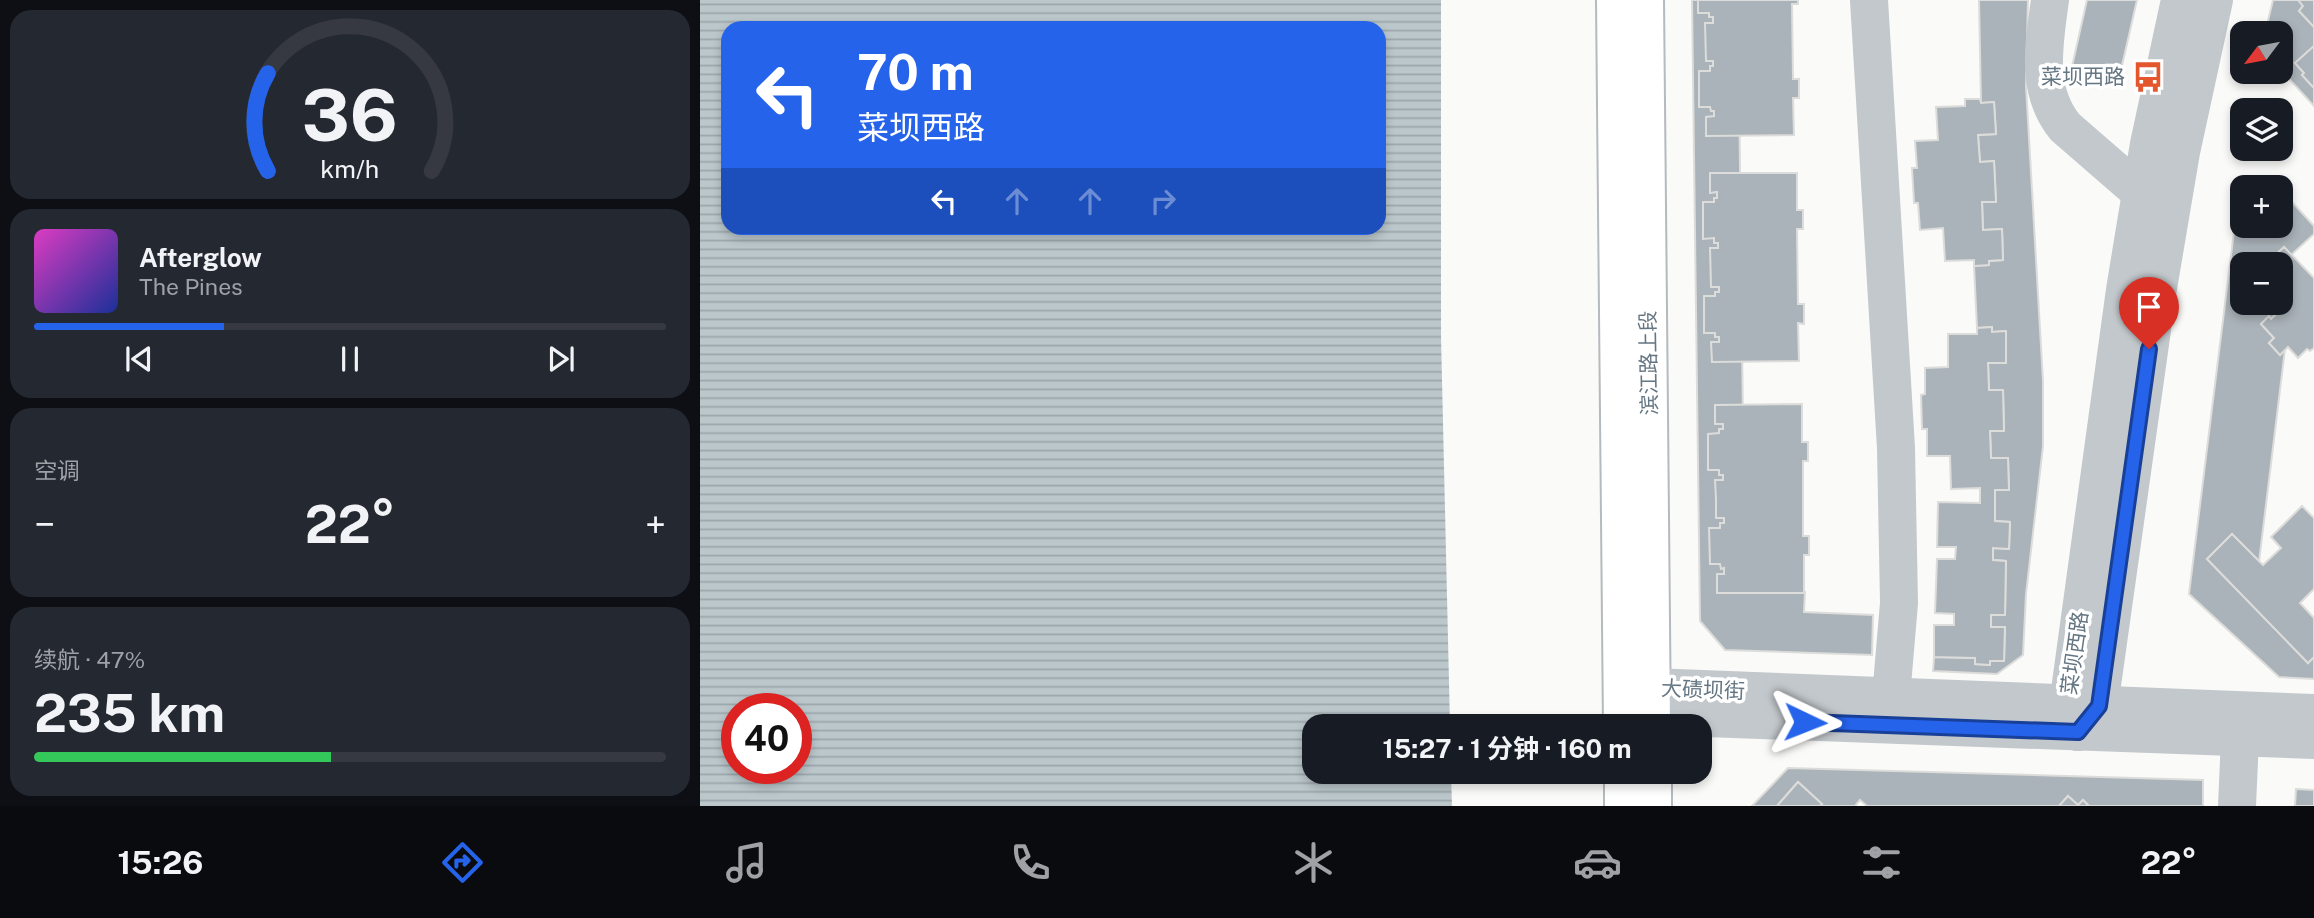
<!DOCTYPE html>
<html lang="zh">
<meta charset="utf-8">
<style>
body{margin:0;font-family:"Public Sans","Noto Sans SC",sans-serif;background:#242831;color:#f1f3f6;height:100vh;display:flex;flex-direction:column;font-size:26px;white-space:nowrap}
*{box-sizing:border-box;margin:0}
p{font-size:23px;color:#9ea1a6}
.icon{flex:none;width:38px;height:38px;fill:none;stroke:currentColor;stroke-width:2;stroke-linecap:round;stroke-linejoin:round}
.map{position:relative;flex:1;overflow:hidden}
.details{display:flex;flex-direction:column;gap:10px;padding:10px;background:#0d0f14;width:700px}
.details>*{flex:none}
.banner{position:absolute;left:21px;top:21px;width:665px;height:214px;border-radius:21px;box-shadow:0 4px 10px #0003;background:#2563eb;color:#fff;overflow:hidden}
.needle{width:46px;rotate:238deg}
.fabs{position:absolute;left:1530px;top:21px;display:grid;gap:14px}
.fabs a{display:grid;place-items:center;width:63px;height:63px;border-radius:14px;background:#171b24;box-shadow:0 4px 10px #0003;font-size:35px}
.speed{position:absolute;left:21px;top:693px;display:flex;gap:14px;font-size:35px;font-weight:700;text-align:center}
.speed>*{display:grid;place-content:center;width:91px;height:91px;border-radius:50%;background:#171b24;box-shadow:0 4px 10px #0003;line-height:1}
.speed .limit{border:10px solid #d22;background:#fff;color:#111}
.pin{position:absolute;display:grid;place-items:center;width:60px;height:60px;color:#fff;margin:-72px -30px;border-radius:50% 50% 50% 0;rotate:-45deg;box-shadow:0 0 7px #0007}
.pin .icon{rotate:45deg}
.me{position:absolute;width:77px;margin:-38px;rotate:92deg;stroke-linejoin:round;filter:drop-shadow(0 0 5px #0008)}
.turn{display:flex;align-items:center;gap:24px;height:147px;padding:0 21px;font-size:32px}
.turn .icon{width:91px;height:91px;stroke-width:2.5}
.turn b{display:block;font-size:49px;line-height:60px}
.lanes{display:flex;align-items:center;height:66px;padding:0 21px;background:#0003;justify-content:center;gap:35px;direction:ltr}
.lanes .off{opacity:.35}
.big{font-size:52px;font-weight:700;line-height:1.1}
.details .card{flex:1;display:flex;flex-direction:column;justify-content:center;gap:10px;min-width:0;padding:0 24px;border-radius:21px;background:#242831}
.details .dial{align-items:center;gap:0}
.dial svg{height:182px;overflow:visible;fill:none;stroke:#363941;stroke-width:7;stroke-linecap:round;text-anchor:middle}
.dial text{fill:#f1f3f6;stroke:none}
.song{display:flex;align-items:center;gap:21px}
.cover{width:84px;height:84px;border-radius:10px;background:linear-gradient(135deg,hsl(310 70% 55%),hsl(230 70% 35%))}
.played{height:7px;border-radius:4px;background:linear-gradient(90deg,#2563eb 30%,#363941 30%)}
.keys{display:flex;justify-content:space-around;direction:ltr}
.heat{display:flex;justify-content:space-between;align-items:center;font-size:38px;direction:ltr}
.charge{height:10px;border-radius:5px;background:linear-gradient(90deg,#34c759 47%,#363941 0)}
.trip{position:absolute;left:602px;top:714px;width:410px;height:70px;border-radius:21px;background:#171b24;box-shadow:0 4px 10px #0003;font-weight:700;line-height:70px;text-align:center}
.dock{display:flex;height:112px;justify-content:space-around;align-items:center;background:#090b0e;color:#9ea1a6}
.dock .icon{width:49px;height:49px}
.dock .active{color:#2563eb}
.dock b{font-size:32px;color:#f1f3f6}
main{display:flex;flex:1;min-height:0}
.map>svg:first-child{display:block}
</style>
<main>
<section class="details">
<div class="card dial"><svg viewBox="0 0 100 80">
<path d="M14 69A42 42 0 1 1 86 69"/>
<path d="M14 69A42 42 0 0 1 14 26" stroke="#2563eb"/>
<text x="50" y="56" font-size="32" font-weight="700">36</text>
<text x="50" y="72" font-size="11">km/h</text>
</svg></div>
<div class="card">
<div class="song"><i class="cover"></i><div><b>Afterglow</b><p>The Pines</p></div></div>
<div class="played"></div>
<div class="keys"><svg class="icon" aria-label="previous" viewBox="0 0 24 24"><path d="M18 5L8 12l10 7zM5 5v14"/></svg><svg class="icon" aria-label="pause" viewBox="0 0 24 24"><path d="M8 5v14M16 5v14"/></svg><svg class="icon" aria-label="next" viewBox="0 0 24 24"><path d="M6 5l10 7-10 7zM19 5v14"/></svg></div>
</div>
<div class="card"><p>空调</p>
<div class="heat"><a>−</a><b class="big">22°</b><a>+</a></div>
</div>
<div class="card"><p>续航 · 47%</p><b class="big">235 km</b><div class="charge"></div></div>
</section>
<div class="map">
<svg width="1614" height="806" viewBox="0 0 1614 806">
<defs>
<pattern id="water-rules" width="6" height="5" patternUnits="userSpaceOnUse" patternTransform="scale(1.75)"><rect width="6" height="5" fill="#bbc7cb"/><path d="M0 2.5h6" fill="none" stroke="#9ca6aa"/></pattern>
</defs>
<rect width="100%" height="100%" fill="#fafaf8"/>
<path fill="url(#water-rules)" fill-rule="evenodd" d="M0,0h741v336l9,390h-136v46h137l1,34h-752zM28,28h651v200h-651zM37,709h59v59h-59z"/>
<g fill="#aab3b9" stroke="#dcdcda" stroke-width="2">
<path d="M992,0h46l7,590 60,2 -1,20 69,3 -1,40 -147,-5 -25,-29z"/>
<path d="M998,0h100v4h-6l1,75h6v19h-6l1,37 -88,1v-19l8,-1v-5h-3l-1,-4h-11v-36h11v-5h3v-5h-7l-1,-38h8v-6h-4v-4h-11z"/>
<path d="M1279,0h49l-2,86 17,295v65l-17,148 -3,61 -26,19 -64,-3 1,-14 41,1v6l15,1v-4h14l1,-34h-14v-12h14l1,-54 -13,-1v-12l16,1 1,-27 -15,-1v-31h14l-1,-32h-17l-1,-27h14l-1,-41h-14l-1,-27h18v-32l-14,1v-5l-15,1 -3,-62 15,-1v-4l14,-1 -1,-31 -19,1 -1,-28h14l-2,-41 -14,1 -2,-27 18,-1 -2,-32 -13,1z"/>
<path d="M1387,0h50l-19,83 -47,-12z"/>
<path d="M1573,0h26l4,6 -4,5 15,16v19l-19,17 9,10 -2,2 12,13v18l-34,-37v-36h-15z"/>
<path d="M1598,0h16v27l-15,-16 4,-5z"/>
<path d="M1614,46v42l-12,-13 2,-2 -9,-10z"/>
<path d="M1265,99h15l1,4 13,-1 2,32 -18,1 2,27 14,-1 2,41h-14l1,28 19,-1 1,31 -14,1v4l-15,1v-6l-29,1 -2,-33 -23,2 -2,-27h-4l-2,-35h5l-2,-27 23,-1 -2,-33 29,-1z"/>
<path d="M1010,173h87v37h6v19h-6l1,75h6v20l-6,-1 1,38 -87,1 -1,-20h8v-5h-4v-4h-11v-37h11v-4h4v-5h-8l-1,-39h8v-5h-4v-5l-11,1v-37h11v-4h3v-6l-7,1z"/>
<path d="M1580,189l34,37v8l-23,21 -7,-8 -18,17h-24v39h38v-6l7,7 -16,15 -2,-3 -8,8 13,14 -5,5 11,12 5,-6 -26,213 -27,-28 -25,25 101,104 6,-6v22l-35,-2 -90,-83 47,-379 6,-6v17h38z"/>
<path d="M1584,247l30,31v70l-4,3 -3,-2 -9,9 -10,-11 -8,8 -11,-12 5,-5 -13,-14 8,-8 2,3 16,-15 -7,-7v-33h-14z"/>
<path d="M1292,327v5l14,-1v32h-18l1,27h14l1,41h-14l1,27h17l1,32h-14v31l15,1 -1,27 -16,-1v12l13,1 -1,54h-14v12h14l-1,34h-14v4l-15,-1v-6l-41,-1v-32h20v-11l-19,-1 2,-54h18l1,-12h-19l1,-45 42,1v-15l-29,1 -1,-33h-23v-27h-5l-1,-34 4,-1v-26l23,-1v-33h29v-6z"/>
<path d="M1102,404v38h6v19h-5v75h6v19h-5v38h-87v-19h7v-6l-3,1 -1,-5h-10l-1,-36h11v-5h4v-5h-8v-19l-1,-19h8v-5h-4v-5h-11v-36l11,-1v-4h4v-5h-8v-19z"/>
<path d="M1602,506l12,12v71l-14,14 14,15v39l-6,6 -101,-104 25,-25 31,31 18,-17 -10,-11z"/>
<path d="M1088,768l415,12v26h-114l-6,-6 -5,5 -10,-9 -9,10h-192l-7,-6 -5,6h-35l2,-2 -24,-22 -21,24h-25z"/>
<path d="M1098,782l24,22 -2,2h-43z"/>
<path d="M1596,789l18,1v16h-19z"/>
<path d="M1368,796l10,9 5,-5 6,6h-30z"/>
</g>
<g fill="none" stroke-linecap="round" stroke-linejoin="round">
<defs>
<g id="major">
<path d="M916,0l7,726"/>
<path d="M944,0l7,726"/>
<path d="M924,772v34"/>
<path d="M952,772v34"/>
</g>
</defs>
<use href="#major" stroke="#b5babe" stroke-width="42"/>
<g stroke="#c3c8cc" stroke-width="38">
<path d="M1169,0l27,448 3,155 -8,94"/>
<path d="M1350,0c-6,44 -15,90 15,127l76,66"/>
<path d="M923,697l28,-10 663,26"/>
<path d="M925,698l26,18 663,24"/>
<path d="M1378,732l21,-26 58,-412 24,-142 33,-152"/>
<path d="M1378,732l-10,-27 57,-415 24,-146 31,-144"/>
<path d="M1537,806l3,-68"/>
</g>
<use href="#major" stroke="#fff" stroke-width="38"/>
</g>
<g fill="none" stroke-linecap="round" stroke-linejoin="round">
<defs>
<path id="route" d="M1105,722l273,10 21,-26 50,-357"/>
</defs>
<use href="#route" stroke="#184099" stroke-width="18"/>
<use href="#route" stroke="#2563eb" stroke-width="12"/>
</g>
<defs>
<symbol id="bus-bare" viewBox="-9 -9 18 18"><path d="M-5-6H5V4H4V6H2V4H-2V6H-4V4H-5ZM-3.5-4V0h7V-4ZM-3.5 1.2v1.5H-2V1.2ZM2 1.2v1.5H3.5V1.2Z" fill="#e4572e" stroke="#fff" stroke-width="2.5" paint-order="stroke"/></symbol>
</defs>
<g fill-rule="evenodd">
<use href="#bus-bare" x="1426" y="55" width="44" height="44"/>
</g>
<g text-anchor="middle" stroke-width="7" stroke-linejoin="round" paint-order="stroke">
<g font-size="21" fill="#657683" stroke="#fff" text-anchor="end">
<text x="1425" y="84">菜坝西路</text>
</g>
<g font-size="21" fill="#657683" stroke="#fff">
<text transform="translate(949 363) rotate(-91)" y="7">滨江路上段</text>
<text transform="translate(1375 653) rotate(-82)" y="7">菜坝西路</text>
<text transform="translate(1003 690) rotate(2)" y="7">大碛坝街</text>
</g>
</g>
</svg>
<div class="fabs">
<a><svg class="needle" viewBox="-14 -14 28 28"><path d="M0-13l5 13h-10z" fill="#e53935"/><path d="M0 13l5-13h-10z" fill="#9ea1a6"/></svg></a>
<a><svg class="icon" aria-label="layers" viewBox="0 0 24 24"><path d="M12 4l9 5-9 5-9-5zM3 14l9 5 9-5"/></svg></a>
<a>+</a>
<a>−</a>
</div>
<div class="speed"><div class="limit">40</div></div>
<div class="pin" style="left:1449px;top:349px;background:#d93025"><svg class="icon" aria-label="arrive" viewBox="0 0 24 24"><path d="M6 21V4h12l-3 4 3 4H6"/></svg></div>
<svg class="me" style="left:1105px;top:722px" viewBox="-20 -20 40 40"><path d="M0-17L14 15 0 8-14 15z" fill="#2563eb" stroke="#fff" stroke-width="4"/></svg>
<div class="trip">15:27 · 1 分钟 · 160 m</div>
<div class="banner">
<div class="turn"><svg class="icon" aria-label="left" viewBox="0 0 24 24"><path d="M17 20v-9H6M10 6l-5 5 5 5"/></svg><div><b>70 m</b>菜坝西路</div></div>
<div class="lanes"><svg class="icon" aria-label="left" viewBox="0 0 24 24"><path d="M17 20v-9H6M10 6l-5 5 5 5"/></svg><svg class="icon off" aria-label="ahead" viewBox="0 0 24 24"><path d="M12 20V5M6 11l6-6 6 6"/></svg><svg class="icon off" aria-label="ahead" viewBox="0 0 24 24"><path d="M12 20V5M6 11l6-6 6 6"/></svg><svg class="icon off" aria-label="right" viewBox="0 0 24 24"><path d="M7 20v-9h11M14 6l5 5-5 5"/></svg></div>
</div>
</div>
</main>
<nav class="dock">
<b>15:26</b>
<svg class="icon active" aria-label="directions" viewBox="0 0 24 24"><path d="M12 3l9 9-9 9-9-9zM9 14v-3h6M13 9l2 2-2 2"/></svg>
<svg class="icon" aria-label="music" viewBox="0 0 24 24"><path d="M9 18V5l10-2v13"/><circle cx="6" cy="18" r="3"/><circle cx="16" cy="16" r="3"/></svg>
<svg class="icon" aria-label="phone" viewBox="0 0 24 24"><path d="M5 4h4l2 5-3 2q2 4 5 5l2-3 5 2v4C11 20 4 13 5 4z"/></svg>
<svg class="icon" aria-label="climate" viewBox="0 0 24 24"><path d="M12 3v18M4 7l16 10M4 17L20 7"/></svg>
<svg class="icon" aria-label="car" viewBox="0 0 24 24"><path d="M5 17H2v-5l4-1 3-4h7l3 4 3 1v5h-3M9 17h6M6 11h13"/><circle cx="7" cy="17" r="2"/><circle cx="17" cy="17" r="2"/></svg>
<svg class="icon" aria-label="filters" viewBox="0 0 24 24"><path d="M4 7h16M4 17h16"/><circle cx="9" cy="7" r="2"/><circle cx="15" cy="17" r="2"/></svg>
<b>22°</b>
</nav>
